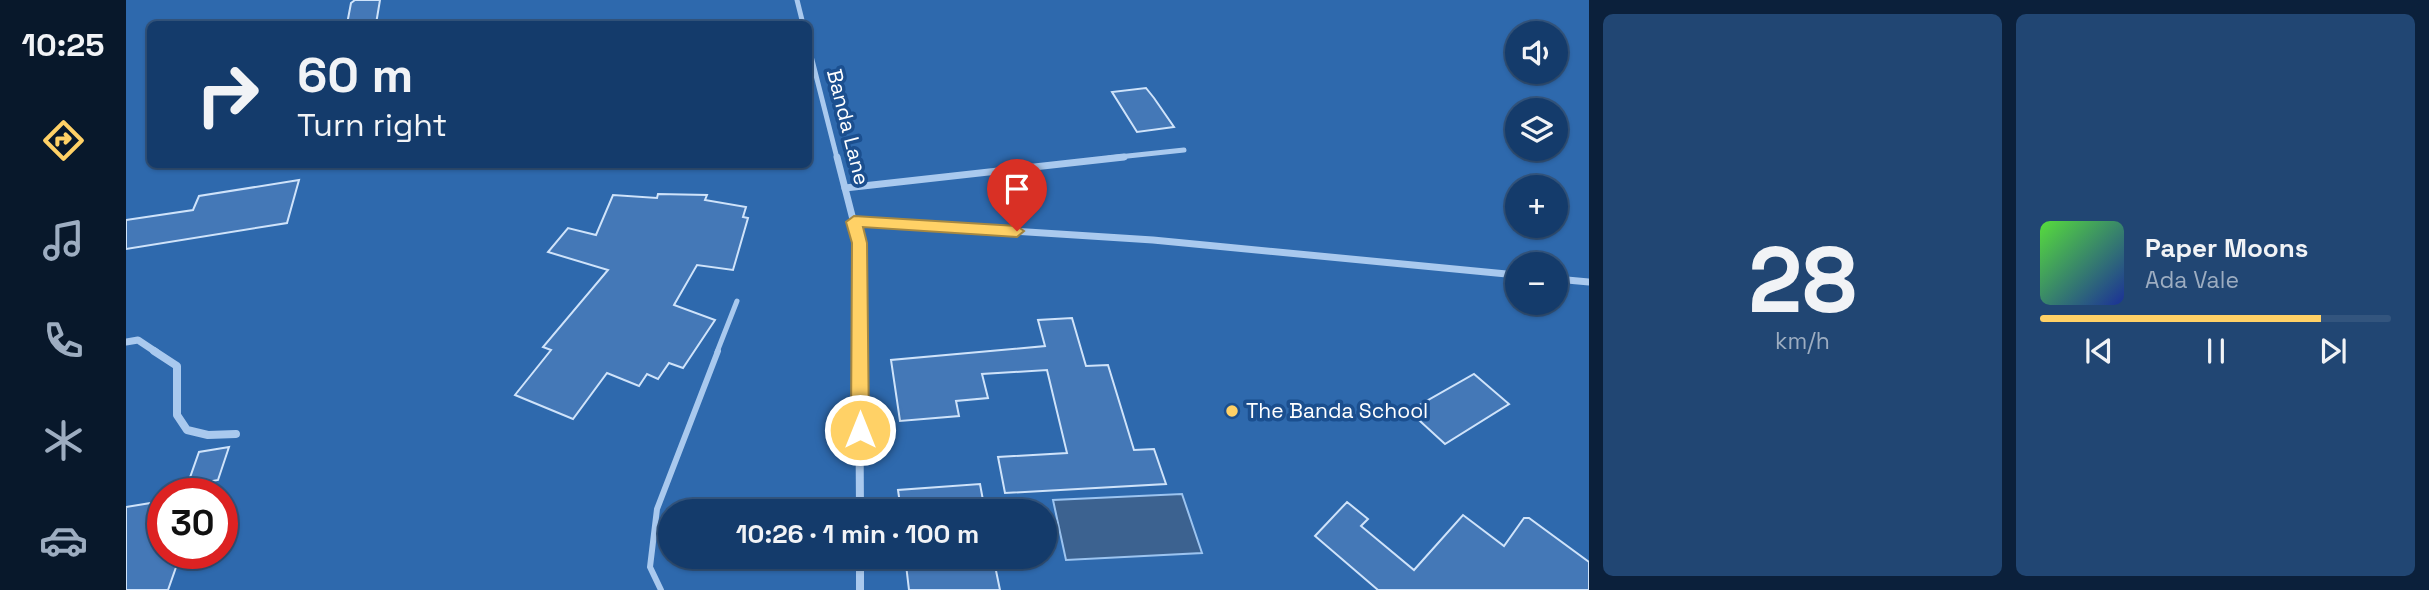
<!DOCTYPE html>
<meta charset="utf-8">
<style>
body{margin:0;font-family:"Space Grotesk",sans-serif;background:#214673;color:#f1f3f6;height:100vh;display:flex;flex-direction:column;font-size:26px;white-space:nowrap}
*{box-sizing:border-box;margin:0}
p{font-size:23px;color:#9dadc1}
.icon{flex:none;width:38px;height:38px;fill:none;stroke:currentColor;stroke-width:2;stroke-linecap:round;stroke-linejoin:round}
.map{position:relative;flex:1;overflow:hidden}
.side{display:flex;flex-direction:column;gap:14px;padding:14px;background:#0b203b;width:840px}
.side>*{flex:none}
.banner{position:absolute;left:21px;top:21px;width:665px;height:147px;border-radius:10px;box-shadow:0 2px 5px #0004,0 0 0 2px #33557e;background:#143b6b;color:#f1f3f6;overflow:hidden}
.buttons{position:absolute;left:1379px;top:21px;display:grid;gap:14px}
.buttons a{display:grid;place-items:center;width:63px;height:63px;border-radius:50%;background:#143b6b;box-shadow:0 2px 5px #0004,0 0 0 2px #33557e;font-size:35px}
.speed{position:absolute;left:21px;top:478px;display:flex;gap:14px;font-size:35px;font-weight:700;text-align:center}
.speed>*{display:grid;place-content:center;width:91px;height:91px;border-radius:50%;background:#143b6b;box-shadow:0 2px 5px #0004,0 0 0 2px #33557e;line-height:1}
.speed .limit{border:10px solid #d22;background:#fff;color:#111}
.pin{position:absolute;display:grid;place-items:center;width:60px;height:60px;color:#fff;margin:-72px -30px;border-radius:50% 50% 50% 0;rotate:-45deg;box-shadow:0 0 7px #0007}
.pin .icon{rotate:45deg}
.me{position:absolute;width:77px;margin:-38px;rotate:0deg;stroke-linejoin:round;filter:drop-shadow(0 0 5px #0008)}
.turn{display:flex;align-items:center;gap:24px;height:147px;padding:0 35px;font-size:32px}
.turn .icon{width:91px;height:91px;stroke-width:2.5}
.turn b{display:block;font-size:49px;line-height:60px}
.side .tile{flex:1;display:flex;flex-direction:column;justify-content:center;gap:10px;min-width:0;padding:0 24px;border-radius:10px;background:#214673}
.side .dial{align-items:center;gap:0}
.dial b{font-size:91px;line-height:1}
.song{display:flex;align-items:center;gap:21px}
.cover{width:84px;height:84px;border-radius:10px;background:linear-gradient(135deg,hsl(110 70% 55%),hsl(230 70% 35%))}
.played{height:7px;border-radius:4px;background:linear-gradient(90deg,#ffd166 80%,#33557e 80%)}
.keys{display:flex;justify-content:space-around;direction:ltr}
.side .tiles{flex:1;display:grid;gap:14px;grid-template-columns:repeat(2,1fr)}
.trip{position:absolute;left:532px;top:499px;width:399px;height:70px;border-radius:35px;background:#143b6b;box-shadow:0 2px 5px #0004,0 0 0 2px #33557e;font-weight:700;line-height:70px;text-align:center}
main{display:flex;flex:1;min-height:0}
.menu{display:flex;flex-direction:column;width:126px;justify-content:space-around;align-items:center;background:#08182b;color:#9dadc1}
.menu .icon{width:49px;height:49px}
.menu .on{color:#ffd166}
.menu b{font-size:32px;color:#f1f3f6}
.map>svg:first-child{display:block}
</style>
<main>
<nav class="menu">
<b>10:25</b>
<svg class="icon on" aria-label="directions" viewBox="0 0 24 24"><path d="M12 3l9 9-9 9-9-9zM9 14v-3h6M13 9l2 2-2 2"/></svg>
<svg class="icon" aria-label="music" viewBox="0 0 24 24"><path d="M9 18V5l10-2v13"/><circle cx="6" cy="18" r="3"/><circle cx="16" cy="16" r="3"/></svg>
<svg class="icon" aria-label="phone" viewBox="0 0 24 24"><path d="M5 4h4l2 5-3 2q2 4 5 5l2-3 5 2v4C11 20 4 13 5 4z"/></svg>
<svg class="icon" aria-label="climate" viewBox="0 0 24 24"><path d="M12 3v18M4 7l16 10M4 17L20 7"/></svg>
<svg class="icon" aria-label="car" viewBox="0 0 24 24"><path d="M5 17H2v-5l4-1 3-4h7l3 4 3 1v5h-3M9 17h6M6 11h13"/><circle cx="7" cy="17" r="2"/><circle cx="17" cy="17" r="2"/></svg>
</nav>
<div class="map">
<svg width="1463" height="590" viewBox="0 0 1463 590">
<rect width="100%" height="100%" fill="#1b4f8f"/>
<path fill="#2e69ad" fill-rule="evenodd" d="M0,0h1463v590h-1463zM24,24h658v140h-658zM1391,33h39v39h-39zM1391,110h39v39h-39zM1391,187h39v39h-39zM1391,264h39v39h-39zM37,494h59v59h-59zM544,511h375v45h-375z"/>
<path fill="#3c6290" stroke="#9cc4f0" stroke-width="2" d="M1056,494l20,59 -136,7 -13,-60z"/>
<g fill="#4478b7" stroke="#cfe3fa" stroke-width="2">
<path d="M229,0h25l-4,24h-29l4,-21z"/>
<path d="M1020,88l8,10 20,29 -37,5 -25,-40z"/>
<path d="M173,180l-12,43 -161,26v-29l67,-10 6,-14z"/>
<path d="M532,194l49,1 -2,5 41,7 -3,10 5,1 -15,52 -36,-5 -23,40 41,15 -32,48 -14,-5 -11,16 -11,-5 -8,12 -32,-13 -34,46 -58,-24 36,-45 -8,-3 65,-77 -60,-18 20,-24 28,7 17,-40 44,3z"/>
<path d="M946,318l14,48 22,-1 26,85 20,-1 12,35 -161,9 -7,-36 69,-4 -20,-83 -65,4 6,24 -32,3 3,15 -59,5 -9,-61 154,-14 -7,-26z"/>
<path d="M1348,374l35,30 -64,40 -36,-33z"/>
<path d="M103,447l-11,33 -31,6 12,-34z"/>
<path d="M854,484l5,27h-84l-3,-21z"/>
<path d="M37,501v52h18l-13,37h-42v-83z"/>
<path d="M1221,502l21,17 -7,7 53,44 49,-55 41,31 20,-28h5l60,44v28h-211l-63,-54z"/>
<path d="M779,556h88l7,34h-91z"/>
</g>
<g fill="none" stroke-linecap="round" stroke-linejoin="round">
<path stroke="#a9c9ee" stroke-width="5" d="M591,352l20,-51"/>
<path stroke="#a9c9ee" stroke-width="6" d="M535,590l-11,-23 7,-58 61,-158"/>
<g stroke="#a9c9ee" stroke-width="5">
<path d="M671,0l6,24"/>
<path d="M682,44l29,114"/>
<path d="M983,158l75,-8"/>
</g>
<g stroke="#a9c9ee" stroke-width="7">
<path d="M711,157l22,86v109"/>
<path d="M719,188l279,-31"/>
<path d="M728,221l299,19 364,35"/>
<path d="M1430,279l33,3"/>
<path d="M0,342l12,-2 18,12"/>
</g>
<g stroke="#a9c9ee" stroke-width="8">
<path d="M28,351l23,15v49l10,15 21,5 28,-1"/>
<path d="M733,351l1,160"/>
<path d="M734,556v34"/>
</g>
</g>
<path fill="#ffd166" stroke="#a68842" stroke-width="2" d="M728,216l163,10 7,5 -7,6 -154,-10 4,16 2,187 -3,6 -6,3 -7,-3 -2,-6 1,-187 -6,-21z"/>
<circle fill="#ffd166" stroke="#1b4f8f" stroke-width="2.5" cx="1106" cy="411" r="7"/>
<g text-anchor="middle" stroke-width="7" stroke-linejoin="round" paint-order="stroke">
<g font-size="21" fill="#fff" stroke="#1b4f8f">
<text transform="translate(722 127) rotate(76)" y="7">Banda Lane</text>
</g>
<g font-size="21" fill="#fff" stroke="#1b4f8f" text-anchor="start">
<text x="1120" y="418">The Banda School</text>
</g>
</g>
</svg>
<div class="buttons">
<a><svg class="icon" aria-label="sound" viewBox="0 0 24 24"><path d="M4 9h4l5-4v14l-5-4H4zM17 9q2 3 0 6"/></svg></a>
<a><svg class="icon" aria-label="layers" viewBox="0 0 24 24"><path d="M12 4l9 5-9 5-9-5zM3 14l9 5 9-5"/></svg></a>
<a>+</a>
<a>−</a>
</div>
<div class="speed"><div class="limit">30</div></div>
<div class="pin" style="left:891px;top:231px;background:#d93025"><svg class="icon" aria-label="arrive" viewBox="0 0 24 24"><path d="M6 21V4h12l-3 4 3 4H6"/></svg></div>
<svg class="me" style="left:734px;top:430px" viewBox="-20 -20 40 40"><circle r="17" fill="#ffd166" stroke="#fff" stroke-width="3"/><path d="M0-11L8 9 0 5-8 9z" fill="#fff"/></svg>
<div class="trip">10:26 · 1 min · 100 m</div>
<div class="banner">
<div class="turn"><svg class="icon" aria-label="right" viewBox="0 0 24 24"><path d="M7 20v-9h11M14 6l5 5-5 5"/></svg><div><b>60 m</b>Turn right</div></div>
</div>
</div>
<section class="side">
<div class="tiles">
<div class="tile dial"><b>28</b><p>km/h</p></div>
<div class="tile">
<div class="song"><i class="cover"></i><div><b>Paper Moons</b><p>Ada Vale</p></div></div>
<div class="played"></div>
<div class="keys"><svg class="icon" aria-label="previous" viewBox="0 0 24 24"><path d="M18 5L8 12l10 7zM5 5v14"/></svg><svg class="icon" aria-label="pause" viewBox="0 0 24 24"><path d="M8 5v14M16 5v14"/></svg><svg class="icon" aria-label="next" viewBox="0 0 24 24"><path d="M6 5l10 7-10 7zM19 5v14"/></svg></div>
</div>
</div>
</section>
</main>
